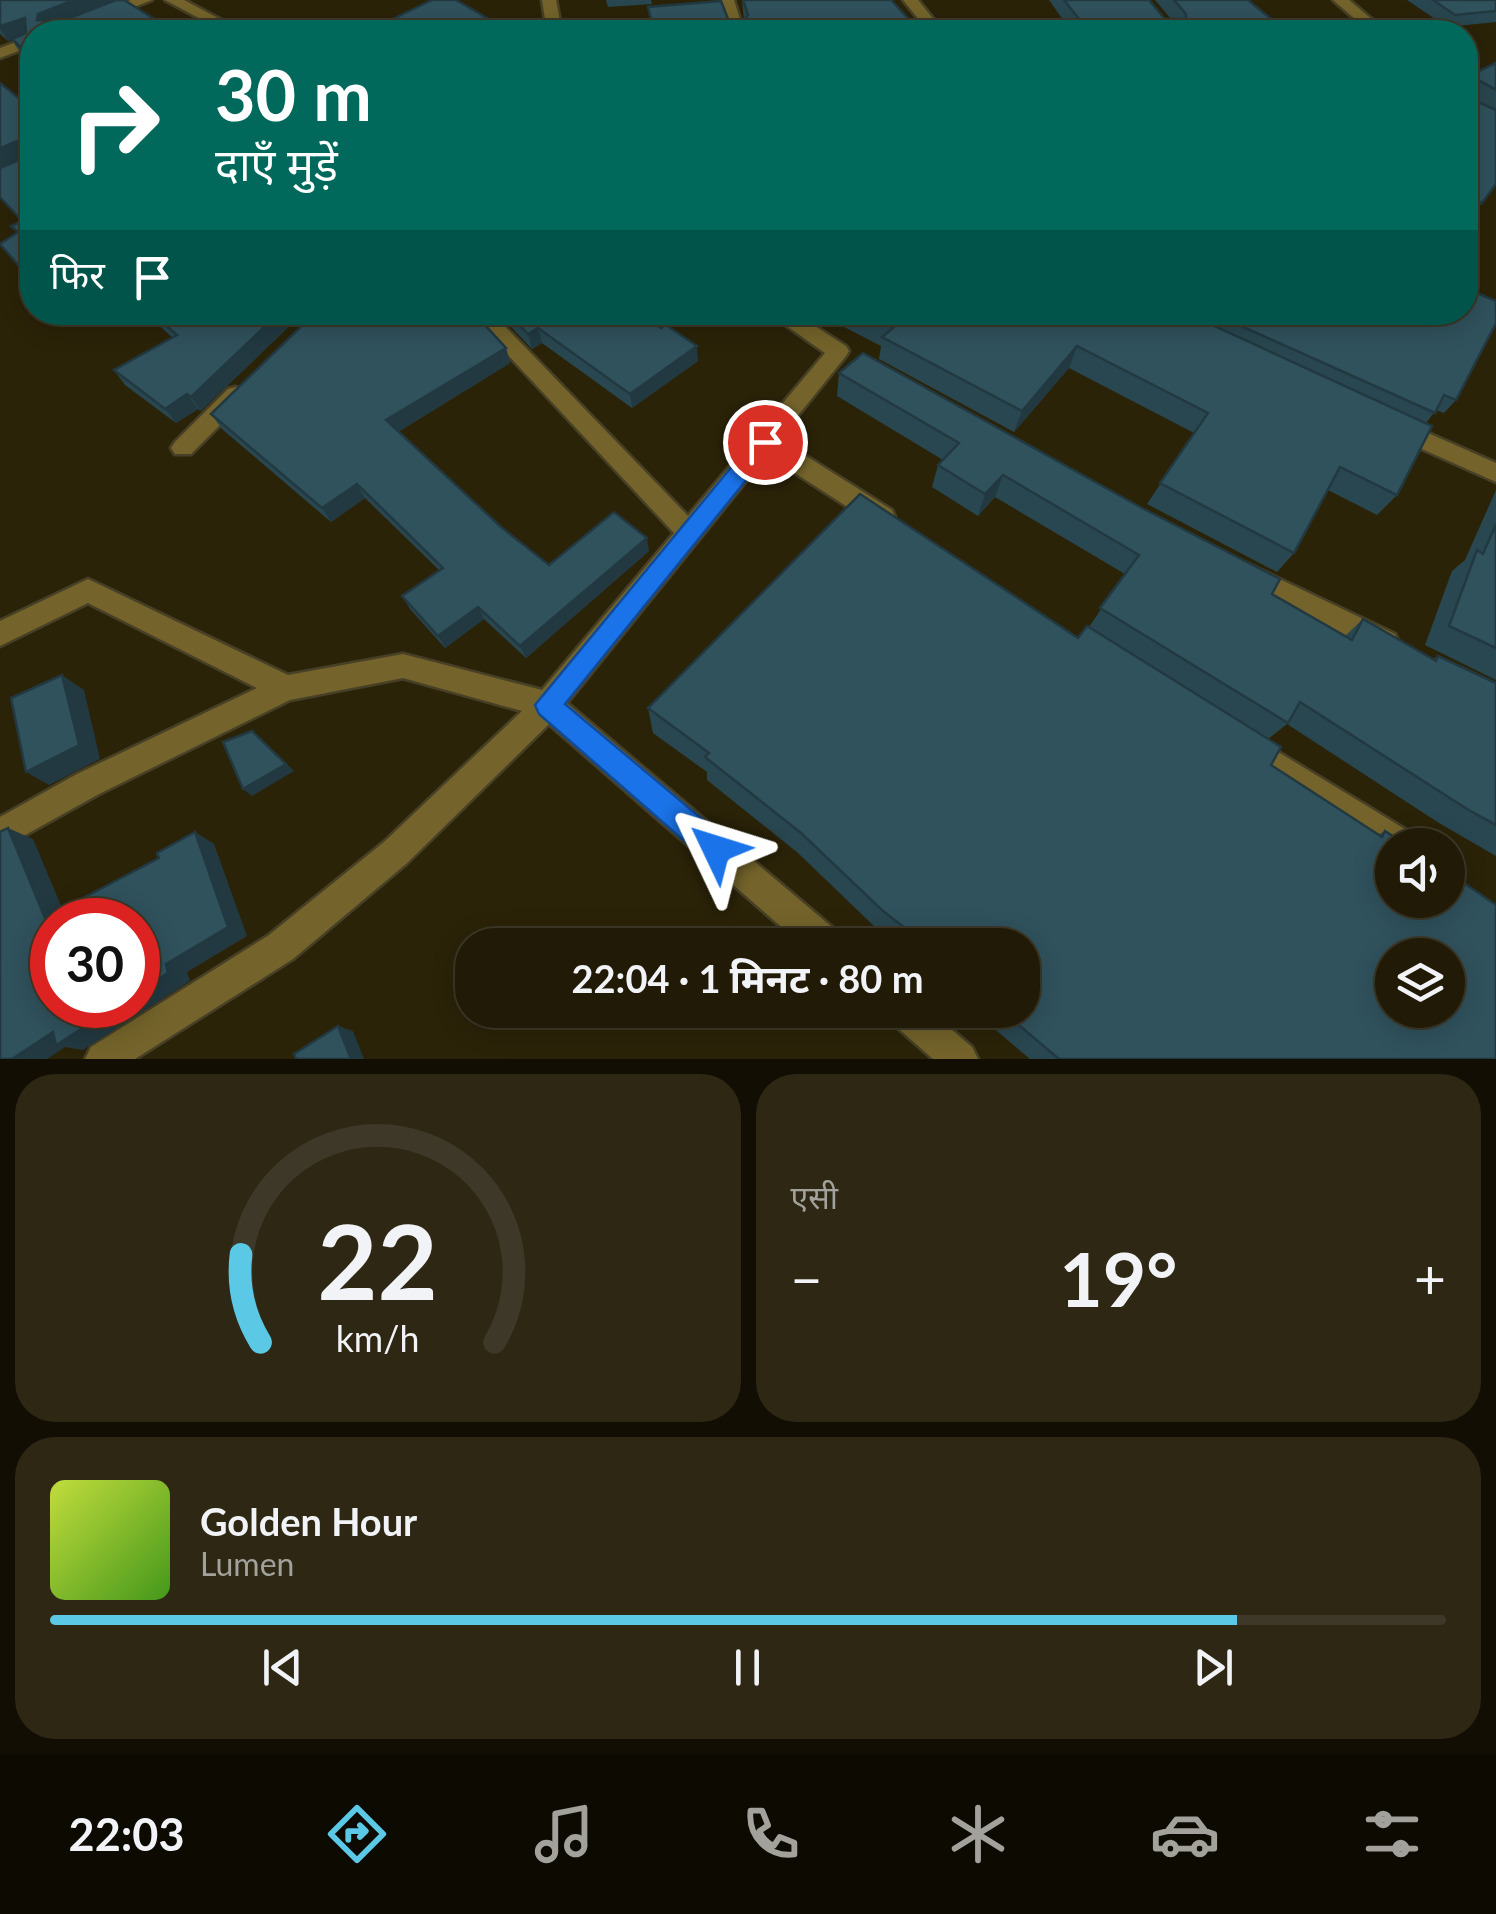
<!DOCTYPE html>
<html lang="hi">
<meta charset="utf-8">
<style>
body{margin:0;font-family:Lato,"Noto Sans Devanagari",sans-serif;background:#2d2714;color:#f1f3f6;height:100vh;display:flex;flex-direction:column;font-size:38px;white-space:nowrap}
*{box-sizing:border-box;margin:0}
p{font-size:32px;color:#a2a19b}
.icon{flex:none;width:55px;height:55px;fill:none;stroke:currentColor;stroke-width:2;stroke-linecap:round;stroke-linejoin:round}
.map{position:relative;height:1059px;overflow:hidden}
.panel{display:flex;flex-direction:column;gap:15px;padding:15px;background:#120e03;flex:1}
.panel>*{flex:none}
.guide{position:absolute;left:20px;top:20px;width:1458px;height:305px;border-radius:40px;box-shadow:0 5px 25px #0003,0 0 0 2px #3d3828;background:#00695c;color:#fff;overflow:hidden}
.tools{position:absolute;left:1375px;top:828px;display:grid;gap:20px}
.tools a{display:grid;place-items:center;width:90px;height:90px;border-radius:50%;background:#201a06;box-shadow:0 5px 25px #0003,0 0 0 2px #3d3828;font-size:50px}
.speed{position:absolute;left:30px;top:898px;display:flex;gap:20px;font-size:50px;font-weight:700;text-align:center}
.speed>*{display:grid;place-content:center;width:130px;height:130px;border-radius:50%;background:#201a06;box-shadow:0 5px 25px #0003,0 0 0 2px #3d3828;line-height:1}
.speed .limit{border:15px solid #d22;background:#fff;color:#111}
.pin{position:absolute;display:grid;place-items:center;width:85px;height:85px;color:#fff;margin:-42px;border:5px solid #fff;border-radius:50%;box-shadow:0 2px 10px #0007}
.me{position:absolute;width:110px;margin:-55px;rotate:311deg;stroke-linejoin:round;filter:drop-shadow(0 0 8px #0008)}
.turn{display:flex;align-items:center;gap:35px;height:210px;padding:0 30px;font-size:45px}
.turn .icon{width:130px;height:130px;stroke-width:2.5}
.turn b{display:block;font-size:70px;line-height:85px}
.then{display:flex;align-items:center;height:95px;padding:0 30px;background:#0003;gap:20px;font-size:38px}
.big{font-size:75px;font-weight:700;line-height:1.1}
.panel .card{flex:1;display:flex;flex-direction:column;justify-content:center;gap:15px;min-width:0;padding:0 35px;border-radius:40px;background:#2d2714}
.panel .dial{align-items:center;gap:0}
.dial svg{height:260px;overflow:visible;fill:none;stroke:#3d3828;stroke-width:7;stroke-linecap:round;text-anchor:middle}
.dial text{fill:#f1f3f6;stroke:none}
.song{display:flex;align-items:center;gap:30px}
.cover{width:120px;height:120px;border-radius:15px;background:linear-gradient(135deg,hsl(70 70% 55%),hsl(100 70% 35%))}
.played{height:10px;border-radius:5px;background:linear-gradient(90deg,#5bc8e6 85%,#3d3828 85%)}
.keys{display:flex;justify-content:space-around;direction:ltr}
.heat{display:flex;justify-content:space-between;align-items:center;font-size:55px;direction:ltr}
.panel .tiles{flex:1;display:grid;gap:15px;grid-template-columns:1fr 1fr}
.card:last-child{grid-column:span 2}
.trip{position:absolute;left:455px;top:928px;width:585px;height:100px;border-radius:40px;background:#201a06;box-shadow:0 5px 25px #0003,0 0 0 2px #3d3828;font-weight:700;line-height:100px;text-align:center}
.tabs{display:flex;height:160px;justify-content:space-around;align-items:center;background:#0d0a02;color:#a2a19b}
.tabs .icon{width:70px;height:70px}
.tabs .selected{color:#5bc8e6}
.tabs b{font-size:45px;color:#f1f3f6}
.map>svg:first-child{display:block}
</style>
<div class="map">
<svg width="1496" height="1059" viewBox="0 0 1496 1059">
<rect width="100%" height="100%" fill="#2b2308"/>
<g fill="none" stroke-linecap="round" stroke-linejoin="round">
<defs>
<g id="minor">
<path d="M131,0h21l-82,32h-21z"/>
<path d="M165,0h19l60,32h-19z"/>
<path d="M542,0h14l6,32h-15z"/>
<path d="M720,0h14l10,32h-14z"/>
<path d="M903,0h15l26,32h-15z"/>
<path d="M1333,0h16l38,32h-17z"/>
<path d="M32,36v10l-32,12v-10z"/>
<path d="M1465,99l31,18v13l-31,-18z"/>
<path d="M468,312h23l197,204 137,-163 -58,-41h26l53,34 3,5 -3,5 -67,83 113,71 3,7 -3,7h-18l-107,-69 -200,248 272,230 4,12h-41l-253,-221 -143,140 -113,95 -158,100h-50l6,-12 178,-112 115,-93 138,-131 -119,-33 -113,22 -191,94 -99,55v-32l77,-43 180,-86 -169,-85 -88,43v-25l88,-42 200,96 115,-21 139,36 132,-157z"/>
<path d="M236,387l11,8 -3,6 -53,53h-16l-4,-6 4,-6 53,-53z"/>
<path d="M1394,418l102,45v19l-110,-49 -4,-6z"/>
<path d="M1246,563l149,71 4,9 -4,9 -10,3 -10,-3 -138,-70 -4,-8 4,-8z"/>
<path d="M1247,733l166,101 5,11h-26l-1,11 -154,-99 -5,-10 5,-10z"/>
<path d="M886,1010h43l43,37 6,12h-45l-42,-37z"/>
</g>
</defs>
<use href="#minor" stroke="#474026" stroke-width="5"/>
<use href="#minor" fill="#74642b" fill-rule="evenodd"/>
</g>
<g fill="#294750">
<path d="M0,0h111l61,30 -140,2v32l-11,-10 -9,-14 -4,1 -8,-7z"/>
<path d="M606,0h45l1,4 -44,3z"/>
<path d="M742,0l179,32h-269l-4,-25 80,12 16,1z"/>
<path d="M1049,0h100l16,19h6l-16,-19h93l39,32h-276l1,-5 54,-3z"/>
<path d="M1407,0h89v22l-49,5z"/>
<path d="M1496,63v121l-26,35 -5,-2v-108l13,-7 -13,-7v-13l5,-7z"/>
<path d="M144,312h160l-103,99 -3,-2 -22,14 -51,-38 -11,-15 59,-32z"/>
<path d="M497,312h99l17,12 85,37 -66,47 -90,-65 -10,6z"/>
<path d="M819,312h186l29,14 14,-14h417l-9,88 -12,13 -8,-3 -10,13 -29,72 -20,20 -49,-25 -34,63 -17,19 -130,-68 47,-71 -125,-65 -55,64 -135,-73 2,-13 -62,-32z"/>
<path d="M506,348l4,15 -112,69 103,95 48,38 100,-14 -123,107 -42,-39 -39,29 -35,-39 -8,-13 37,-26 -74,-72 -34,24 -109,-93 -11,-15z"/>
<path d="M839,373l433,221 73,42 18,-17 70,40 5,-3 58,27v173l-57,-33 -152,-99 -19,15 3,26 107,70 7,-4 111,228h-466l-58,-49h50v-65h-124l-23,-18 -77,-74 -91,-73v-8l-54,-39 -5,-25 430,-70 11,-11 36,-53 -130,-77 -17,19 -46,-29 6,-22 5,-5 -106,-64z"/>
<path d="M1496,490v190l-71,-35 27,-74 13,-11z"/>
</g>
<g fill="#223941">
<path d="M74,0h37l2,3 -65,25 -11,-8 1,-6z"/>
<path d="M25,18l7,15 -24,8 -8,-12v-3z"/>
<path d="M20,140l11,16 -31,13v-21z"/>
<path d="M280,312h24l-103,99 -10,-14z"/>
<path d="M538,328l4,15 -10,6 -4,-15z"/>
<path d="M697,346l1,15 -66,47 -2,-14z"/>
<path d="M1077,346l-8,22 -55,64 8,-21z"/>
<path d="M506,348l4,15 -117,72 -7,-15z"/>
<path d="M187,394l11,15 -22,14 -11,-14z"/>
<path d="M1003,475l-8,22 -17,19 7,-22z"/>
<path d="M357,484l8,14 -34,24 -9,-14z"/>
<path d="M647,538l2,13 -123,107 -6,-12z"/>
<path d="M478,607l6,12 -39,29 -7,-12z"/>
<path d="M62,675l22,15 16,69 -51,26 -23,-13z"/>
<path d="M252,731l42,40 -42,25 -9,-7z"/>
<path d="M8,828l25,11 34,81 -22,-2z"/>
<path d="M195,832l19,12 33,92 -60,36 3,9 -107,69 -18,-3 -18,12h-35l41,-27 66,-27h19v-12l28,-29z"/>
<path d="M338,1026l15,5 11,28h-13z"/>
</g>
<g fill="#30525d" stroke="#223941" stroke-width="2.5" fill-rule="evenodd">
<path d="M0,0h74l-36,14 -1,6 25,1 54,-21h8l48,30 26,-10 20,12h-186v26l-20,-19 14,-6 -1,-15 -25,8z"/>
<path d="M432,0h24l55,32h-145z"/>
<path d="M743,0h148l30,32h-267l-6,-25 73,-6 7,18 16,1 4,-5z"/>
<path d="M1064,0h85l16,19h21v-5l-12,-14h74l39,32h-272l-3,-5 70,-4z"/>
<path d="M1433,0h63v11l-41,4z"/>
<path d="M1496,63v27l-26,-15z"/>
<path d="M0,83l32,26v172l-32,-37 18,-12 -7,-6 11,-5 -22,-24v-29l24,-10 1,-14 -5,-4 -20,8z"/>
<path d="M1478,102l18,8v74l-14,19 -17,-7v-87z"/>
<path d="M1465,288l31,13v22l-40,77 -12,-5 -9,18 -225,-101h255z"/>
<path d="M151,312h129l-89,85 -4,-3 -22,15 -51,-39 63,-35z"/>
<path d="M316,312h157l33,36 -120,72 115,107 48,38 65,-53 33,26 -127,108 -42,-39 -40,29 -36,-40 41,-28 -86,-84 -35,24 -111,-94z"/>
<path d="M507,312h89l17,12 16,-12h8l24,16 5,-3 31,21 -67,48 -92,-66 -10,6z"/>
<path d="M861,312h144l29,14 14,-14h136l248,114 -35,69 -57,-28 -46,86 -134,-70 48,-70 -131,-67 -55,65 -140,-74 11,-9z"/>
<path d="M863,353l279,155 138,71 -8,15 80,46 11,-21 73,42 2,-5 58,27v142l-29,-16 -167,-107 -12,21 -188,-115 39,-53 -136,-80 -18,19 -47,-29 21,-22 -120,-70z"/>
<path d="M860,494l218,144 9,-12 194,121 -10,18 111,72 3,-6 21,14h-14v55h56v-28l48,33v154h-437l-58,-49h21v-65h-95l-44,-34 -82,-78 -96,-76 4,-4 -61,-45zM1392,955h56v55h-56z"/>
<path d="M1496,524v124l-47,-22 28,-76 6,4z"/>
<path d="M62,675l17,70 -53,27 -15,-74z"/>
<path d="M252,731l34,33 -43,25 -20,-47z"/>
<path d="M8,828l37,90 114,-60 -2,-5 38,-21 33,95 -62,37 2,9 -30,20v-73h-86v85h67l-63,40 -3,-13 -41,27h-12v-227z"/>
<path d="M338,1026l13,33h-55l-2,-5z"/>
</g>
<path fill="#1a73e8" stroke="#114b97" stroke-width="2.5" d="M765,434l8,2 3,6 -3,5 -208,257 161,135 4,10 -4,10 -10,4 -11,-4 -166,-145 -4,-9 222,-269z"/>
</svg>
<div class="tools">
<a><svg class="icon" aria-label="sound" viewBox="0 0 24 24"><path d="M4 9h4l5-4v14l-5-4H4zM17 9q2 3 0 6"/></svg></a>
<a><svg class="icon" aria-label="layers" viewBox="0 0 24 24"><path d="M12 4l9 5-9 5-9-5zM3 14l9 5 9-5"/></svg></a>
</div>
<div class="speed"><div class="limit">30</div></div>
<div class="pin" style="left:765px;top:442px;background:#d93025"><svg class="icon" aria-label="arrive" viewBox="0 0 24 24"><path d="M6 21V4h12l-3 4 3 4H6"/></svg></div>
<svg class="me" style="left:716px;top:849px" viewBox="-20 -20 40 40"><path d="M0-17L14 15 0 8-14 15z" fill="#1a73e8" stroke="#fff" stroke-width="4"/></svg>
<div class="trip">22:04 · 1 मिनट · 80 m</div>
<div class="guide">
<div class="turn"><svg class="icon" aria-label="right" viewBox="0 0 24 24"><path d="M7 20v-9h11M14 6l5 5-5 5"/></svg><div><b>30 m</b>दाएँ मुड़ें</div></div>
<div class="then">फिर<svg class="icon" aria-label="arrive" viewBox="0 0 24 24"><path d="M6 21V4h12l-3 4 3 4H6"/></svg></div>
</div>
</div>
<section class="panel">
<div class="tiles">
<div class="card dial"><svg viewBox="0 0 100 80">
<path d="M14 69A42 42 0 1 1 86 69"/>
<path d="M14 69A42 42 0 0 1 8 42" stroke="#5bc8e6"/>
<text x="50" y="56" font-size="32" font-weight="700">22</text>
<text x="50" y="72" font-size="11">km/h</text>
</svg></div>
<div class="card"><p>एसी</p>
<div class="heat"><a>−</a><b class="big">19°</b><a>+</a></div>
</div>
<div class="card">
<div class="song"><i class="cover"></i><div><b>Golden Hour</b><p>Lumen</p></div></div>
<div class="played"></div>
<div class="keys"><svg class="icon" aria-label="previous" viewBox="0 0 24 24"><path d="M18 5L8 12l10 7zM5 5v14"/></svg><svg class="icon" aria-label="pause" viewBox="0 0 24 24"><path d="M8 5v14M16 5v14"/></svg><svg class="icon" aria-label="next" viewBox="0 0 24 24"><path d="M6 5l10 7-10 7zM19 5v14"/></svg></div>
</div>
</div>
</section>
<nav class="tabs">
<b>22:03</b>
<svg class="icon selected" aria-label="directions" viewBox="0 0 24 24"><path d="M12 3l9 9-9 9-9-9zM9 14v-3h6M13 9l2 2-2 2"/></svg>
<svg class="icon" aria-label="music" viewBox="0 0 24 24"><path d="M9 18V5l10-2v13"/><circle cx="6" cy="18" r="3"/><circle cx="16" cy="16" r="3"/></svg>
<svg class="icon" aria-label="phone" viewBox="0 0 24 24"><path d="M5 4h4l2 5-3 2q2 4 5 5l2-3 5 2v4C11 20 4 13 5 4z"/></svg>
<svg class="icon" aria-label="climate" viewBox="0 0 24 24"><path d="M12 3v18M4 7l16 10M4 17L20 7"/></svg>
<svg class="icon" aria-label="car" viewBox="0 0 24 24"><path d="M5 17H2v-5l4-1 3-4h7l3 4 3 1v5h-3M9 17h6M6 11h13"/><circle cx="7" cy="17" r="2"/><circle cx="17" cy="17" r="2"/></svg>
<svg class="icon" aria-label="filters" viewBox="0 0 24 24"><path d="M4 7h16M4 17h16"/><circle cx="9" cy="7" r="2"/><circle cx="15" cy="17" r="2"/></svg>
</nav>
